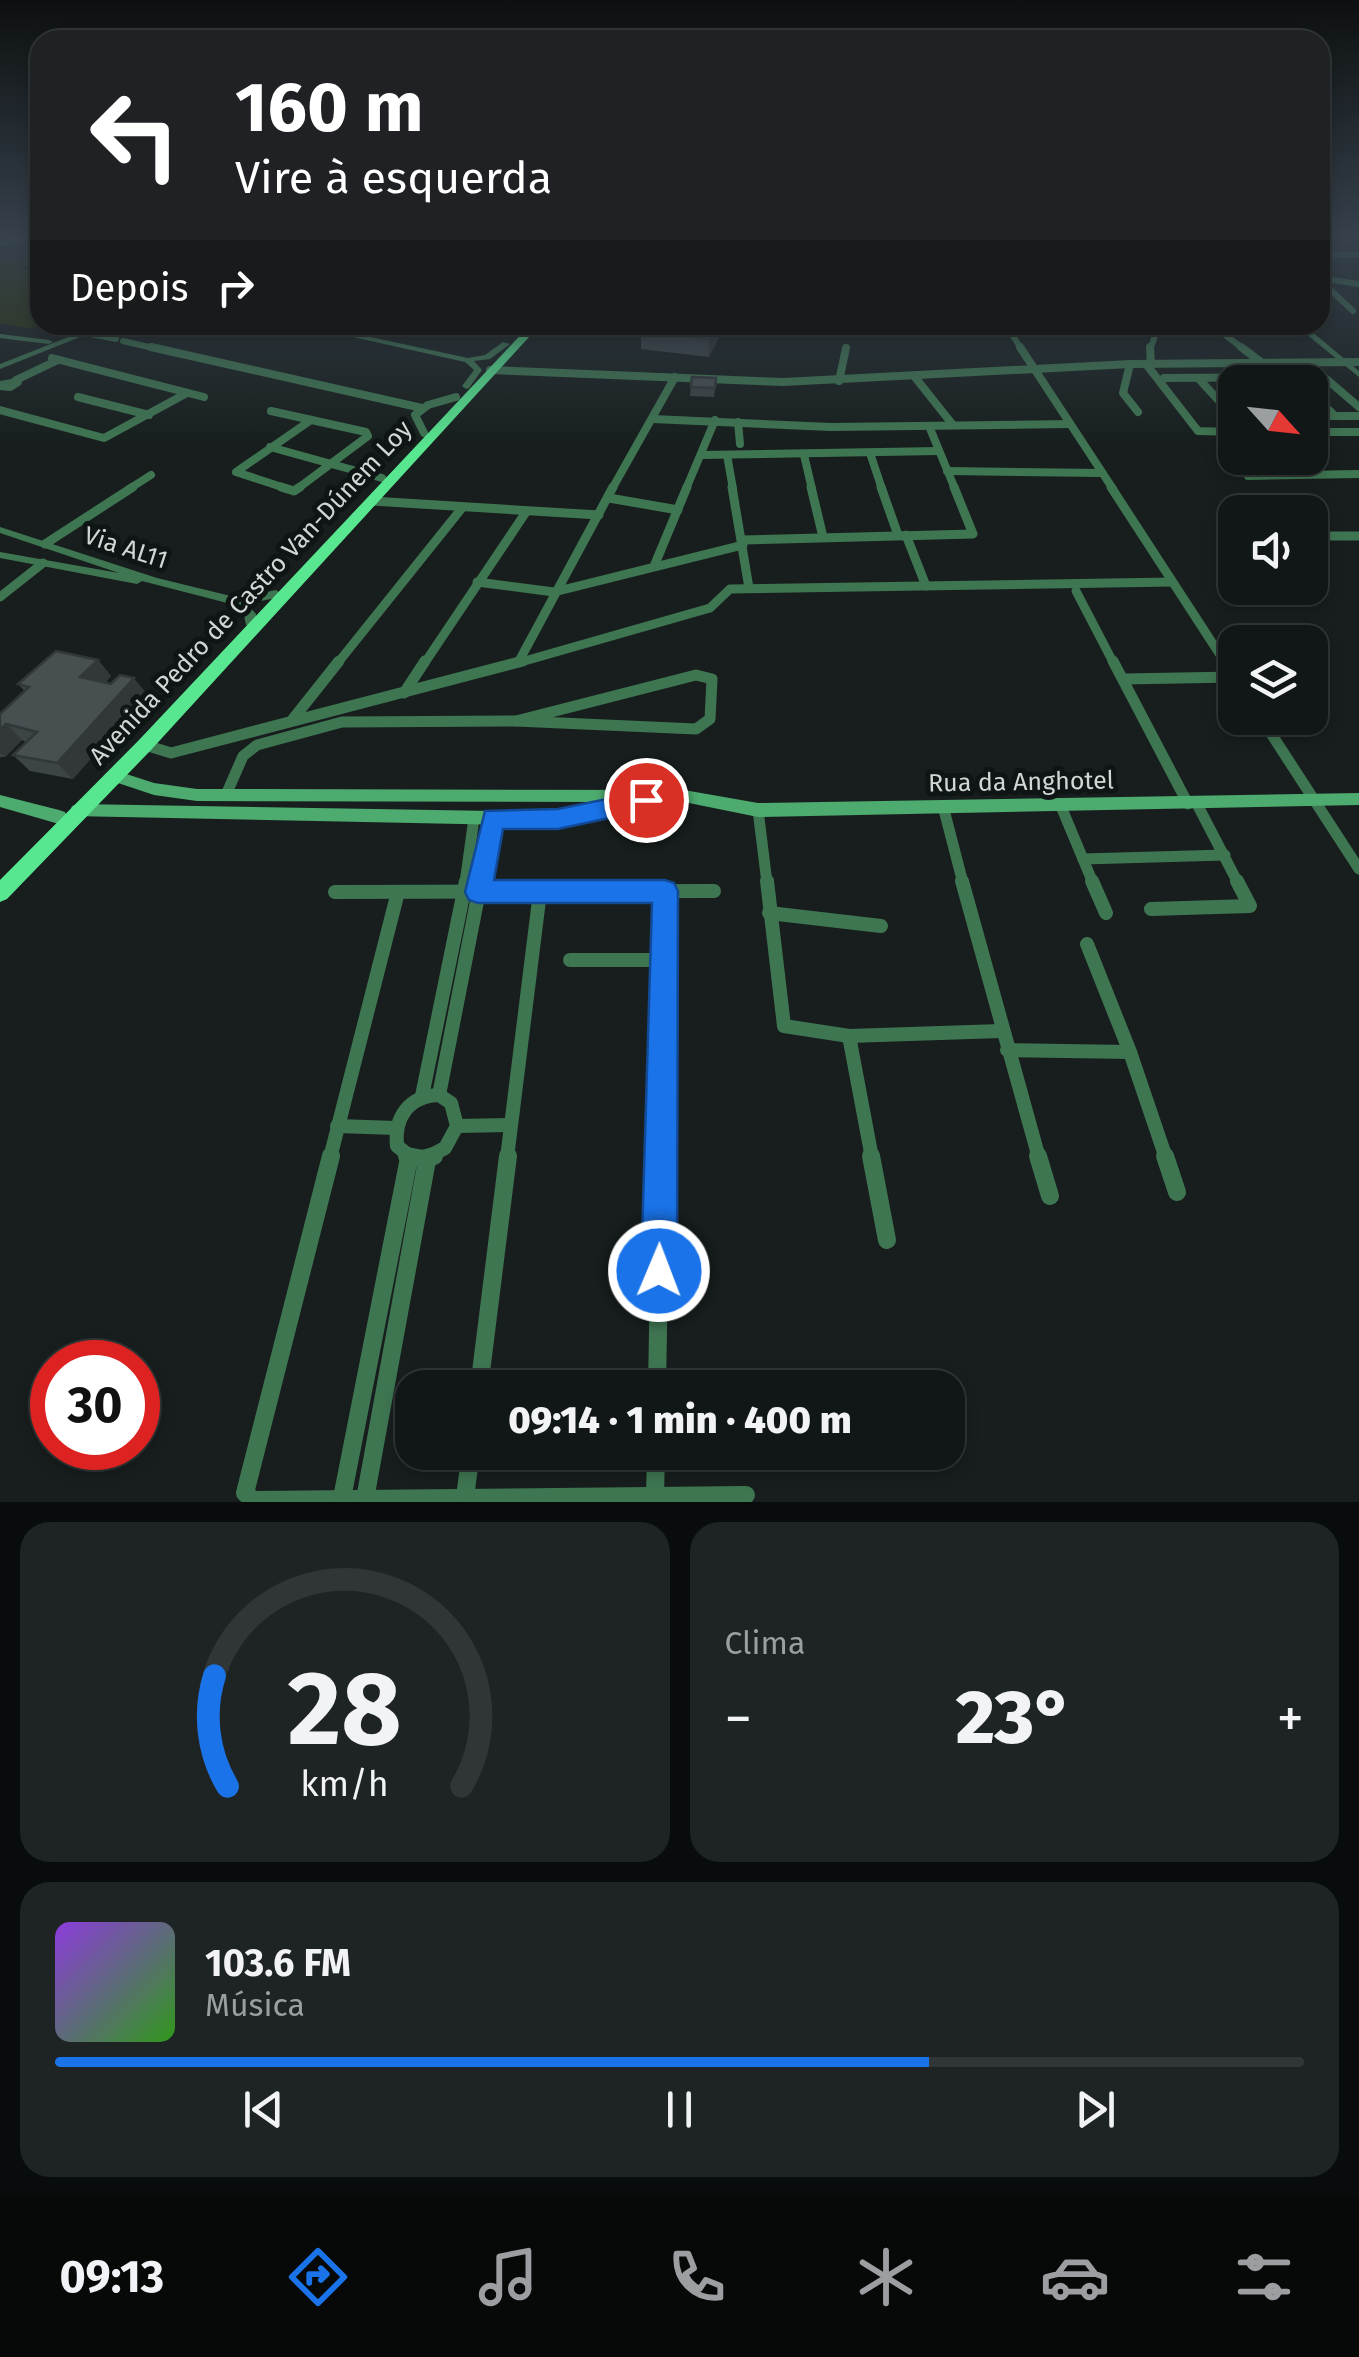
<!DOCTYPE html>
<html lang="pt">
<meta charset="utf-8">
<style>
body{margin:0;font-family:"Fira Sans",sans-serif;background:#1e2323;color:#f1f3f6;height:100vh;display:flex;flex-direction:column;font-size:38px;white-space:nowrap}
*{box-sizing:border-box;margin:0}
p{font-size:32px;color:#9c9fa1}
.icon{flex:none;width:55px;height:55px;fill:none;stroke:currentColor;stroke-width:2;stroke-linecap:round;stroke-linejoin:round}
.map{position:relative;height:1502px;overflow:hidden}
.panel{display:flex;flex-direction:column;gap:20px;padding:20px;background:#090c0c;flex:1}
.panel>*{flex:none}
.banner{position:absolute;left:30px;top:30px;width:1300px;height:305px;border-radius:30px;box-shadow:0 5px 15px #0003,0 0 0 2px #303535;background:#202124;color:#fff;overflow:hidden}
.needle{width:65px;rotate:117deg}
.buttons{position:absolute;left:1218px;top:365px;display:grid;gap:20px}
.buttons a{display:grid;place-items:center;width:110px;height:110px;border-radius:20px;background:#111616;box-shadow:0 5px 15px #0003,0 0 0 2px #303535;font-size:50px}
.speed{position:absolute;left:30px;top:1340px;display:flex;gap:20px;font-size:50px;font-weight:700;text-align:center}
.speed>*{display:grid;place-content:center;width:130px;height:130px;border-radius:50%;background:#111616;box-shadow:0 5px 15px #0003,0 0 0 2px #303535;line-height:1}
.speed .limit{border:15px solid #d22;background:#fff;color:#111}
.pin{position:absolute;display:grid;place-items:center;width:85px;height:85px;color:#fff;margin:-42px;border:5px solid #fff;border-radius:50%;box-shadow:0 2px 10px #0007}
.me{position:absolute;width:110px;margin:-55px;rotate:1deg;stroke-linejoin:round;filter:drop-shadow(0 0 8px #0008)}
.turn{display:flex;align-items:center;gap:35px;height:210px;padding:0 40px;font-size:45px}
.turn .icon{width:130px;height:130px;stroke-width:2.5}
.turn b{display:block;font-size:70px;line-height:85px}
.then{display:flex;align-items:center;height:95px;padding:0 40px;background:#0003;gap:20px;font-size:38px}
.big{font-size:75px;font-weight:800;line-height:1.1}
.panel .tile{flex:1;display:flex;flex-direction:column;justify-content:center;gap:15px;min-width:0;padding:0 35px;border-radius:30px;background:#1e2323}
.panel .dial{align-items:center;gap:0}
.dial svg{height:260px;overflow:visible;fill:none;stroke:#303535;stroke-width:7;stroke-linecap:round;text-anchor:middle}
.dial text{fill:#f1f3f6;stroke:none}
.song{display:flex;align-items:center;gap:30px}
.cover{width:120px;height:120px;border-radius:15px;background:linear-gradient(135deg,hsl(270 70% 55%),hsl(110 70% 35%))}
.played{height:10px;border-radius:5px;background:linear-gradient(90deg,#1a73e8 70%,#303535 70%)}
.keys{display:flex;justify-content:space-around;direction:ltr}
.heat{display:flex;justify-content:space-between;align-items:center;font-size:55px;direction:ltr}
.panel .tiles{flex:1;display:grid;gap:20px;grid-template-columns:1fr 1fr}
.tile:last-child{grid-column:span 2}
.trip{position:absolute;left:395px;top:1370px;width:570px;height:100px;border-radius:30px;background:#111616;box-shadow:0 5px 15px #0003,0 0 0 2px #303535;font-weight:800;line-height:100px;text-align:center}
.tabs{display:flex;height:160px;justify-content:space-around;align-items:center;background:#070909;color:#9c9fa1}
.tabs .icon{width:70px;height:70px}
.tabs .current{color:#1a73e8}
.tabs b{font-size:45px;color:#f1f3f6}
.map>svg:first-child{display:block}
</style>
<div class="map">
<svg width="1359" height="1502" viewBox="0 0 1359 1502">
<rect width="100%" height="100%" fill="#171e1d"/>
<path fill="#293207" d="M40,259v66h12l-23,3 -29,-5v-63z"/>
<g fill="none" stroke-linecap="round" stroke-linejoin="round">
<path fill="#000028" fill-rule="evenodd" d="M40,265v4l-15,1 -3,-2z"/>
<g stroke="#3f7652" stroke-width="6">
<path d="M1320,238l18,-1"/>
<path d="M0,243l23,-6"/>
<path d="M1320,254l39,1"/>
<path d="M1320,278l39,6"/>
<path d="M1320,280l33,31"/>
<path d="M883,325l22,6 105,1"/>
<path d="M1006,325l16,25"/>
<path d="M1212,325l33,25"/>
<path d="M1008,329l85,2v-6"/>
<path d="M86,333l30,6"/>
<path d="M123,341l39,9"/>
<path d="M1150,350l6,-17 -4,-8"/>
</g>
<g stroke="#3f7652" stroke-width="8">
<path d="M151,347l271,61"/>
<path d="M1020,347l93,142"/>
<path d="M1150,347l1,17"/>
<path d="M1241,347l20,15"/>
<path d="M52,358l152,39"/>
<path d="M1130,364l-7,29 15,19"/>
<path d="M1146,364l52,67 37,1"/>
<path d="M490,370l293,12 347,-18 229,-2"/>
<path d="M914,376l39,49"/>
<path d="M1164,378l160,-1 35,30"/>
<path d="M1198,378l35,38"/>
<path d="M16,380l42,-20"/>
<path d="M839,381l7,-33"/>
<path d="M0,385l18,-3 -8,5 -10,-1"/>
<path d="M1310,392l25,24"/>
<path d="M78,397l71,18"/>
<path d="M0,410l104,28 83,-45"/>
<path d="M271,411l95,21 2,4 -71,53"/>
<path d="M1310,416h49"/>
<path d="M653,419l178,8 239,-3"/>
<path d="M738,422l2,22"/>
<path d="M929,426l26,63"/>
<path d="M1310,432h49"/>
<path d="M424,433l-9,-18 13,-10 28,-8"/>
<path d="M270,447l112,31"/>
<path d="M870,453l12,36"/>
<path d="M701,455l238,-4"/>
<path d="M727,455l6,34"/>
<path d="M804,455l8,34"/>
<path d="M947,471l154,2"/>
<path d="M1248,476l111,-2"/>
<path d="M129,489l22,-14"/>
<path d="M288,489l-52,-17 75,-52"/>
<path d="M612,489l63,-112"/>
<path d="M686,489l29,-69"/>
</g>
<g stroke="#3f7652" stroke-width="9">
<path d="M281,487l13,4 6,-4"/>
<path d="M732,487l17,101"/>
<path d="M811,487l12,50"/>
<path d="M881,487l17,48"/>
<path d="M1111,487l115,177"/>
<path d="M609,498l69,12"/>
<path d="M372,501l227,14"/>
<path d="M906,535l20,51"/>
<path d="M1318,536h41"/>
<path d="M742,540l231,-6 -19,-47"/>
<path d="M45,544l88,-57"/>
<path d="M655,564l32,-77"/>
<path d="M477,582l77,10 189,-47"/>
<path d="M1076,591l38,73"/>
<path d="M0,597l43,-34"/>
<path d="M518,663l95,-176"/>
<path d="M337,664l125,-156"/>
<path d="M424,664l102,-152"/>
<path d="M514,664l196,-56 20,-19 442,-7"/>
</g>
<g stroke="#3f7652" stroke-width="11">
<path d="M1113,661l75,143"/>
<path d="M1225,661l10,16"/>
<path d="M696,675l16,4 -2,40 -14,10 -180,-8z"/>
<path d="M1124,679l111,-2"/>
<path d="M404,693l21,-32"/>
<path d="M1261,718l98,151"/>
<path d="M293,719l46,-58"/>
<path d="M145,745l26,8 352,-92"/>
<path d="M226,795l17,-39 14,-11 85,-23 174,-1"/>
<path d="M1060,804l33,79"/>
<path d="M1197,804l41,79"/>
<path d="M943,806l20,77"/>
<path d="M758,810l9,73"/>
<path d="M1083,859l142,-4"/>
<path d="M465,883l9,-65"/>
<path d="M480,883l13,-65"/>
</g>
<g stroke="#3f7652" stroke-width="14">
<path d="M767,881l17,145 65,10 152,-5"/>
<path d="M962,881l77,277"/>
<path d="M1092,881l14,32"/>
<path d="M335,892l379,-1"/>
<path d="M1151,909l99,-3 -13,-25"/>
<path d="M769,913l112,13"/>
<path d="M1087,944l43,108 36,106"/>
<path d="M570,960h94"/>
<path d="M849,1036l23,122"/>
<path d="M1007,1050l123,2"/>
<path d="M439,1095l42,-214"/>
<path d="M422,1096l44,-215"/>
<path d="M337,1126l59,2"/>
<path d="M457,1126l53,-1"/>
<path d="M330,1158l68,-266"/>
<path d="M412,1158l-15,-12c-3,-29 12,-50 42,-51l12,8 6,23 -12,22 -19,10"/>
<path d="M507,1158l33,-266"/>
<path d="M661,1158l4,-267"/>
</g>
<g stroke="#3f7652" stroke-width="18">
<path d="M331,1156l-86,337 8,7 493,-5"/>
<path d="M407,1156l16,3 11,-3"/>
<path d="M871,1156l16,84"/>
<path d="M1038,1156l12,40"/>
<path d="M1165,1156l12,36"/>
<path d="M479,1388l29,-232"/>
<path d="M657,1388l4,-232"/>
<path d="M655,1496l1,-44"/>
<path d="M465,1497l6,-45"/>
<path d="M342,1498l67,-340"/>
<path d="M365,1499l62,-339"/>
</g>
<g fill="#3f7652" fill-rule="evenodd">
<path d="M99,325h11l-110,44v-5z"/>
<path d="M299,325h15l154,33 17,-3 18,-13 7,2 -20,15 -16,2 8,9 -13,18 -3,1 -4,-3 12,-16 -9,-8z"/>
<path d="M1295,325h9l55,46v6z"/>
<path d="M0,334l49,6 4,2 -4,2 -49,-6z"/>
<path d="M0,527l157,51 82,20 37,-8 6,4 -2,3 -33,7 9,10v8l-6,4 -4,-1 -2,-10 -9,-10 -93,-24 -5,3 -137,-26v-6l119,21 -119,-40z"/>
</g>
<g fill="#4dab6f" fill-rule="evenodd">
<path d="M114,770l40,13 43,6 487,1 74,13 601,-10v12l-601,12 -74,-15h-49l-2,5 -6,1 -69,18 -486,-10 -2,-5 2,-5 6,-2 480,8 41,-10 -402,-1 -43,-6 -45,-15 -3,-4 3,-4z"/>
<path d="M0,795l59,15 6,2 2,5 -2,5 -6,2 -59,-17z"/>
</g>
<path fill="#58e690" fill-rule="evenodd" d="M530,325h10l-389,425 -144,149 -7,3v-22l139,-140z"/>
</g>
<g fill="#3d4446">
<path d="M725,325l-16,32 -68,-8v-18z"/>
<path d="M716,378l-2,19 -24,-1 1,-9z"/>
<path d="M98,660l13,16 -6,7 42,11 -74,85 -43,-8 -17,-16 13,-13 -4,-2 -17,17h-5v-43l25,-23 -7,-7z"/>
</g>
<g fill="#323739">
<path d="M717,325h8l-16,32v-18z"/>
<path d="M98,660l13,16 -17,18 -14,-17z"/>
<path d="M134,678l13,16 -74,85 -16,-16z"/>
<path d="M6,724l16,16 -17,17 -5,-4v-23z"/>
</g>
<g fill="#474f51" stroke="#323739" stroke-width="2.5">
<path d="M644,325h73l-8,14 -68,-8z"/>
<path d="M692,377l24,1 -1,10 -24,-1z"/>
<path d="M56,651l42,9 -18,17 31,7 9,-9 14,3 -77,85 -44,-8 24,-23 -31,-8 -6,6v-16l29,-27 -11,-3z"/>
</g>
<linearGradient id="sky" x2="0" y2="1"><stop stop-color="#0d1010"/><stop offset="0.53" stop-color="#36414c"/><stop offset="1" stop-color="#36414c" stop-opacity="0"/></linearGradient>
<rect width="1359" height="448" fill="url(#sky)"/>
<path fill="#1a73e8" stroke="#114b97" stroke-width="2.5" d="M646,791l8,3 4,6 -4,7 -8,3 -88,19h-55l-9,51h171l9,3 4,8 -1,380 -6,12 -12,5 -12,-5 -6,-12 11,-368h-174l-9,-3 -4,-8 20,-81 73,-2z"/>
<g text-anchor="middle" stroke-width="10" stroke-linejoin="round" paint-order="stroke">
<g font-size="25" fill="#d2d7d6" stroke="#0e1514">
<text transform="translate(126 547) rotate(18)" y="9">Via AL11</text>
<text transform="translate(250 592) rotate(-47)" y="9">Avenida Pedro de Castro Van-Dúnem Loy</text>
<text transform="translate(1021 781) rotate(-1)" y="9">Rua da Anghotel</text>
</g>
</g>
</svg>
<div class="buttons">
<a><svg class="needle" viewBox="-14 -14 28 28"><path d="M0-13l5 13h-10z" fill="#e53935"/><path d="M0 13l5-13h-10z" fill="#9c9fa1"/></svg></a>
<a><svg class="icon" aria-label="sound" viewBox="0 0 24 24"><path d="M4 9h4l5-4v14l-5-4H4zM17 9q2 3 0 6"/></svg></a>
<a><svg class="icon" aria-label="layers" viewBox="0 0 24 24"><path d="M12 4l9 5-9 5-9-5zM3 14l9 5 9-5"/></svg></a>
</div>
<div class="speed"><div class="limit">30</div></div>
<div class="pin" style="left:646px;top:800px;background:#d93025"><svg class="icon" aria-label="arrive" viewBox="0 0 24 24"><path d="M6 21V4h12l-3 4 3 4H6"/></svg></div>
<svg class="me" style="left:659px;top:1271px" viewBox="-20 -20 40 40"><circle r="17" fill="#1a73e8" stroke="#fff" stroke-width="3"/><path d="M0-11L8 9 0 5-8 9z" fill="#fff"/></svg>
<div class="trip">09:14 · 1 min · 400 m</div>
<div class="banner">
<div class="turn"><svg class="icon" aria-label="left" viewBox="0 0 24 24"><path d="M17 20v-9H6M10 6l-5 5 5 5"/></svg><div><b>160 m</b>Vire à esquerda</div></div>
<div class="then">Depois<svg class="icon" aria-label="right" viewBox="0 0 24 24"><path d="M7 20v-9h11M14 6l5 5-5 5"/></svg></div>
</div>
</div>
<section class="panel">
<div class="tiles">
<div class="tile dial"><svg viewBox="0 0 100 80">
<path d="M14 69A42 42 0 1 1 86 69"/>
<path d="M14 69A42 42 0 0 1 10 35" stroke="#1a73e8"/>
<text x="50" y="56" font-size="32" font-weight="700">28</text>
<text x="50" y="72" font-size="11">km/h</text>
</svg></div>
<div class="tile"><p>Clima</p>
<div class="heat"><a>−</a><b class="big">23°</b><a>+</a></div>
</div>
<div class="tile">
<div class="song"><i class="cover"></i><div><b>103.6 FM</b><p>Música</p></div></div>
<div class="played"></div>
<div class="keys"><svg class="icon" aria-label="previous" viewBox="0 0 24 24"><path d="M18 5L8 12l10 7zM5 5v14"/></svg><svg class="icon" aria-label="pause" viewBox="0 0 24 24"><path d="M8 5v14M16 5v14"/></svg><svg class="icon" aria-label="next" viewBox="0 0 24 24"><path d="M6 5l10 7-10 7zM19 5v14"/></svg></div>
</div>
</div>
</section>
<nav class="tabs">
<b>09:13</b>
<svg class="icon current" aria-label="directions" viewBox="0 0 24 24"><path d="M12 3l9 9-9 9-9-9zM9 14v-3h6M13 9l2 2-2 2"/></svg>
<svg class="icon" aria-label="music" viewBox="0 0 24 24"><path d="M9 18V5l10-2v13"/><circle cx="6" cy="18" r="3"/><circle cx="16" cy="16" r="3"/></svg>
<svg class="icon" aria-label="phone" viewBox="0 0 24 24"><path d="M5 4h4l2 5-3 2q2 4 5 5l2-3 5 2v4C11 20 4 13 5 4z"/></svg>
<svg class="icon" aria-label="climate" viewBox="0 0 24 24"><path d="M12 3v18M4 7l16 10M4 17L20 7"/></svg>
<svg class="icon" aria-label="car" viewBox="0 0 24 24"><path d="M5 17H2v-5l4-1 3-4h7l3 4 3 1v5h-3M9 17h6M6 11h13"/><circle cx="7" cy="17" r="2"/><circle cx="17" cy="17" r="2"/></svg>
<svg class="icon" aria-label="filters" viewBox="0 0 24 24"><path d="M4 7h16M4 17h16"/><circle cx="9" cy="7" r="2"/><circle cx="15" cy="17" r="2"/></svg>
</nav>
